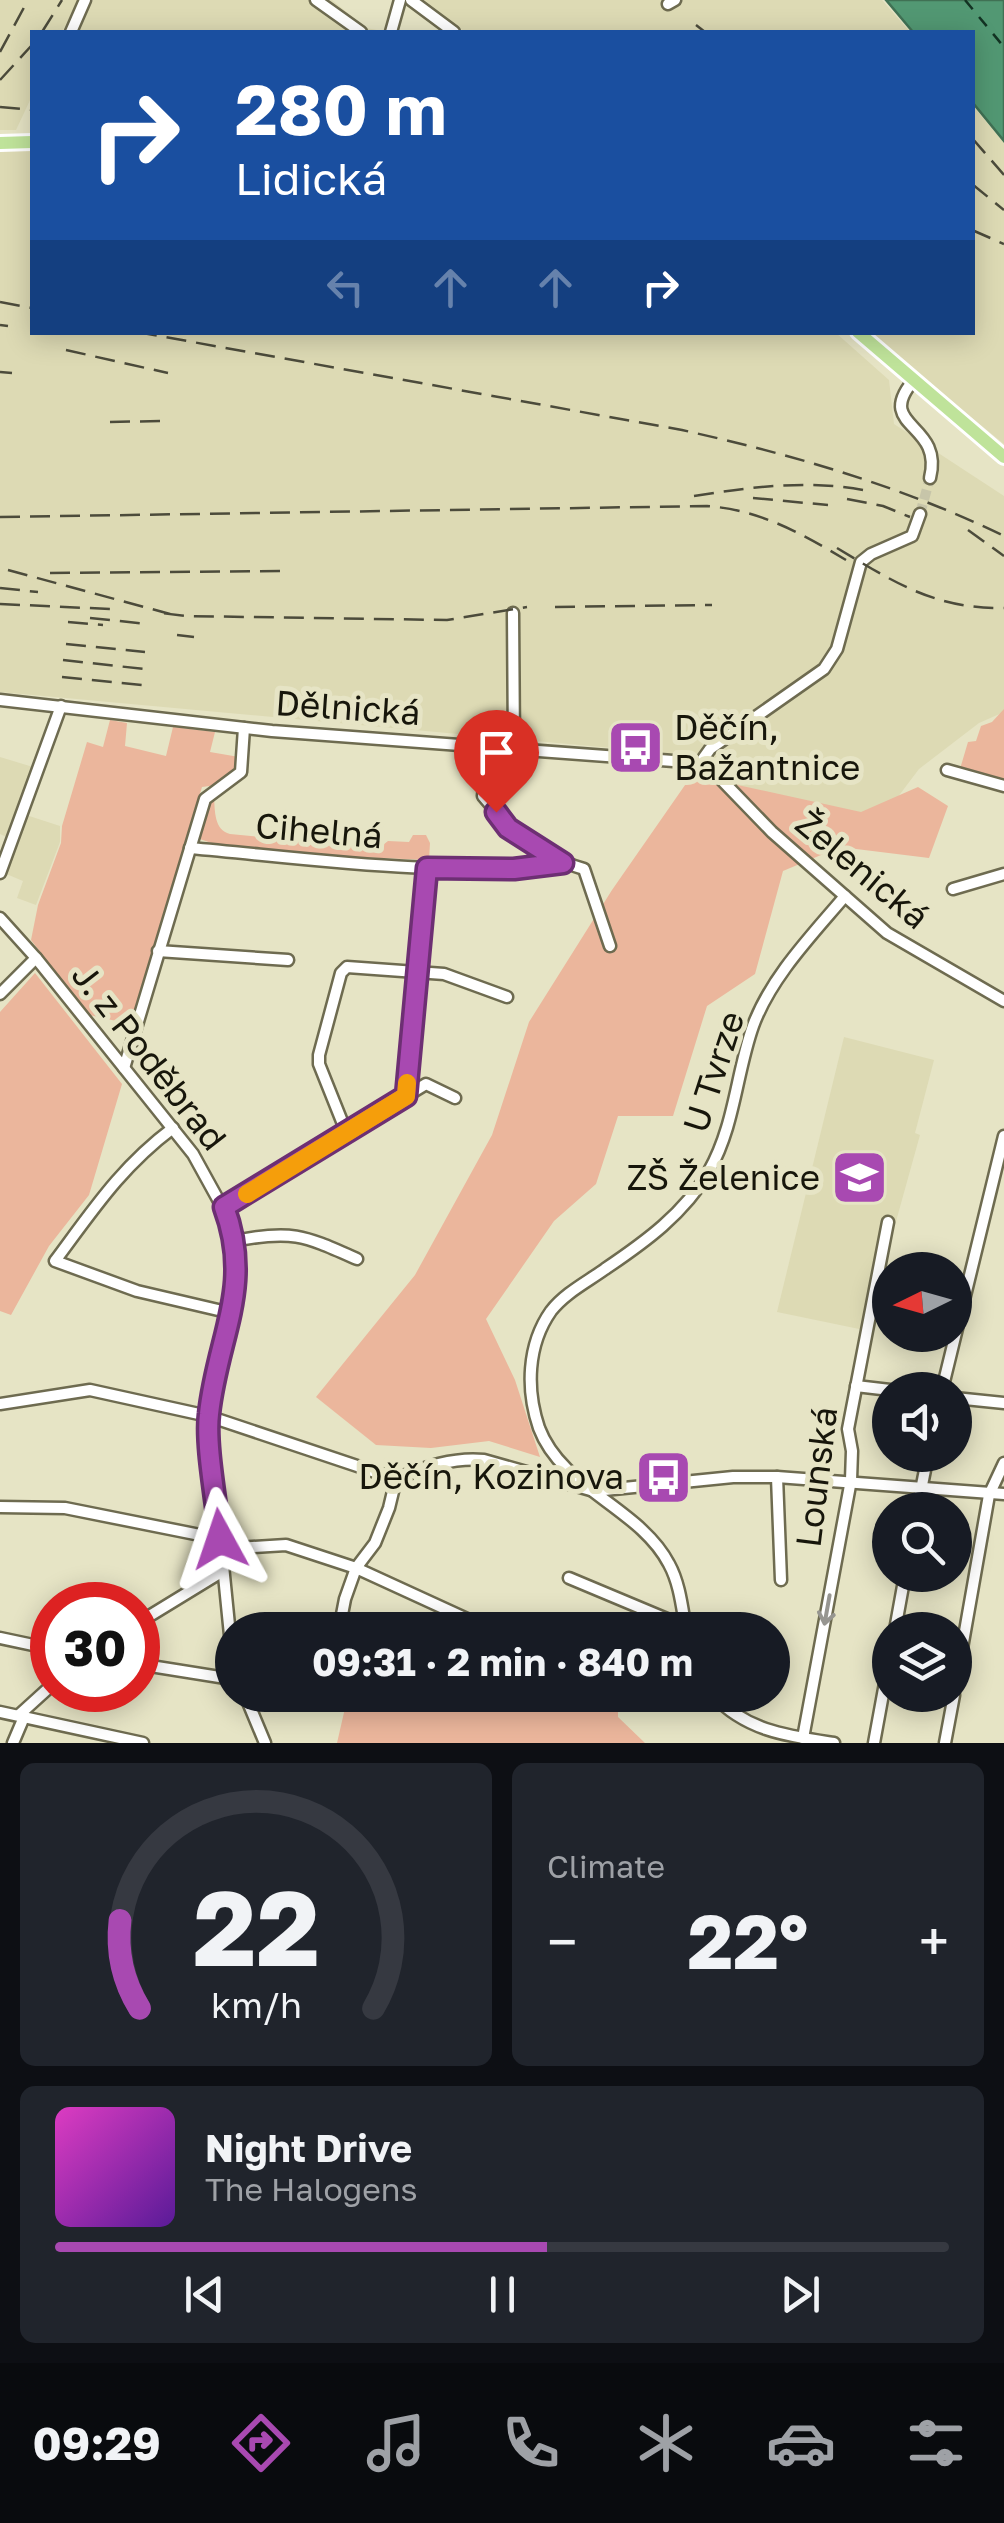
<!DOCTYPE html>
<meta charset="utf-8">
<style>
body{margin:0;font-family:"Golos Text",sans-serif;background:#20242c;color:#f1f3f6;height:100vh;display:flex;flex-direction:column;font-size:38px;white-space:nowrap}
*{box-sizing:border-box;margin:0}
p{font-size:32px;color:#9ea1a6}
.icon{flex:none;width:55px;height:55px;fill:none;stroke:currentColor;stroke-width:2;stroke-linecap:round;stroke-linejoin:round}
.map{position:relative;height:1743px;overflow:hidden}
.details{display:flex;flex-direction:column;gap:20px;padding:20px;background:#0d0f14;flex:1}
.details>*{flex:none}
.top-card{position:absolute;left:30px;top:30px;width:945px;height:305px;border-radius:0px;box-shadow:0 5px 25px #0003;background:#1a4fa0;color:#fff;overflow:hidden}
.needle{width:65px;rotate:265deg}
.tools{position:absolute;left:872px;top:1252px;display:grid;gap:20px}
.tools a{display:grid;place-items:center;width:100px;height:100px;border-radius:50%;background:#171b24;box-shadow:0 5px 25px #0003;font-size:50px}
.speed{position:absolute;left:30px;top:1582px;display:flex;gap:20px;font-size:50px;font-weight:700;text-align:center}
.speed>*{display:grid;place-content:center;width:130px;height:130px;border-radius:50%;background:#171b24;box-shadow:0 5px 25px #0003;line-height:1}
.speed .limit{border:15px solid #d22;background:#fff;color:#111}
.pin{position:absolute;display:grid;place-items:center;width:85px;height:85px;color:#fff;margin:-102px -42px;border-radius:50% 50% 50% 0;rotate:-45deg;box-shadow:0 0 10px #0007}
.pin .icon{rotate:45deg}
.me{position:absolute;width:110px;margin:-55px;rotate:355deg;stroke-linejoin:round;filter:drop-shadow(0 0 8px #0008)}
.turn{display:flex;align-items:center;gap:35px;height:210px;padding:0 40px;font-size:45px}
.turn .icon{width:130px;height:130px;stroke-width:2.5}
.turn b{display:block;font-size:70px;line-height:85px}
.lanes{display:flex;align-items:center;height:95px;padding:0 40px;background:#0003;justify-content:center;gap:50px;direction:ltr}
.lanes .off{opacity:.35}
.big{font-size:75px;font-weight:700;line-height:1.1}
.details .tile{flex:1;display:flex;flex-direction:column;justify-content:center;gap:15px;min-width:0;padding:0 35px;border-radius:15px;background:#20242c}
.details .dial{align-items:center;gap:0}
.dial svg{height:260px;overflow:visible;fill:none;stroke:#363941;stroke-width:7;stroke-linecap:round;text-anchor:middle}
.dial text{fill:#f1f3f6;stroke:none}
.song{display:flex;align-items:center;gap:30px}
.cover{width:120px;height:120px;border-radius:15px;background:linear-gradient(135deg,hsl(310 70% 55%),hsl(270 70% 35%))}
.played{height:10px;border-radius:5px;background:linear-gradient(90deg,#a849b1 55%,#363941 55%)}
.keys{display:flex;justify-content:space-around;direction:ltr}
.heat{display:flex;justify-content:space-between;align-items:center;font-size:55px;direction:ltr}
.details .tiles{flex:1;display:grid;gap:20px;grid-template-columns:1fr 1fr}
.tile:last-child{grid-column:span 2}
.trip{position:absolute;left:215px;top:1612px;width:575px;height:100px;border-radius:50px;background:#171b24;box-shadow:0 5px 25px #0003;font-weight:700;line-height:100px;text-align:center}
.dock{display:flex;height:160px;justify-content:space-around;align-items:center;background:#090b0e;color:#9ea1a6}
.dock .icon{width:70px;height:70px}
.dock .selected{color:#a849b1}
.dock b{font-size:45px;color:#f1f3f6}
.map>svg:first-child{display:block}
</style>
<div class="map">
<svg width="1004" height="1743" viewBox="0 0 1004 1743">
<rect width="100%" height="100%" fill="#e6e4c5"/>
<g fill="#dddab4">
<path d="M0,0h78l-16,32h-30v64l-16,34h-16z"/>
<path d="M93,0h239l34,28 22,4h-309z"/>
<path d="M421,0h461l28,32h-445z"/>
<path d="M973,106l31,37v301l-136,-111 104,-1z"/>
<path d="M32,148v184l804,1 53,47 5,44 110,72v216l-25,11 -60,46 -40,53 -145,-38 -56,-30 -678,-62v-542z"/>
<path d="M0,757l33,10 -13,46 40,13v16l-24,63 -19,-7 6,-17 -19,-8 12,-32 -16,-7z"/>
<path d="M844,1037l90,23 -19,73 5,2 -25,90 -10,-4 -21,109 -87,-18z"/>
</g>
<g fill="#ebb69c">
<path d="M1004,709v72l-44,-12 8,-27 8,-1 5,-15 11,-4z"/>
<path d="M110,720l17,3 -2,23 41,10 7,-29 42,5 -5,20 29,5c-6,23 -14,27 -37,30l-72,237 -41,-9 -58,-75 7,-35 23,-62 1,-17 25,-84 16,5z"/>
<path d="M692,775l169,37 57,-25 30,19 -19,52 -89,-11 -57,24 -28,103 -48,32 -34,110h-55l-22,68 -42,37 -68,98 29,61 25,77 -51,-16 -58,7 -55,-3 -60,-48 99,-122 77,-140 37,-113 83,-132z"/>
<path d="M209,797h5c1,14 0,33 16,37l149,14 9,-7 21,1 4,-7h13l4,8 -1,17 -148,-6 -61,-8 -23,-8z"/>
<path d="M35,973l87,111 -33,111 -40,51 -38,69 -11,-4v-299z"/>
<path d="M348,1695h270v22l27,26h-308z"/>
</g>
<path fill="#529873" stroke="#407154" stroke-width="2.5" d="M886,0h118v141l-31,-38 -1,-71h-59z"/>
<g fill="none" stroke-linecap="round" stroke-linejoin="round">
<path stroke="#133323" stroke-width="2.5" stroke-dasharray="12 10" stroke-linecap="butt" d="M965,0l39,47"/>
<path stroke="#c7c5a9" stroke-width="10" stroke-dasharray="10 5" stroke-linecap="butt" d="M920,514l10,-36"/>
<defs>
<g id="minor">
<path d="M316,0l45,32"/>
<path d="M411,0l43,32"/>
<path d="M668,4l7,-4"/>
<path d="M71,32l14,-32"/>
<path d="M391,32l9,-32"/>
<path d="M913,381c-39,47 31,41 17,97"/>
<path d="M513,613l1,134"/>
<path d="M0,700l272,31 428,32 10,-14 114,-80 13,-20 24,-87 10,-8 41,-18 8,-22"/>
<path d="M488,745l-5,51c27,33 59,61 101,73l26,77"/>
<path d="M700,763l14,9 58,60 115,101 117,68"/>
<path d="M947,770l57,16"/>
<path d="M190,848c124,11 250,30 373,15"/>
<path d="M0,873l61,-167"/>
<path d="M953,889l51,-15"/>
<path d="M0,918l36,40 157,196 38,69 7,48 -30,145 24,239"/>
<path d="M158,951l130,9"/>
<path d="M0,994l36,-36"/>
<path d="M124,1068l81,-269 36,-27 3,-44"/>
<path d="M406,1097l21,-230"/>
<path d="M173,1128c-52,39 -80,82 -118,133l82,30 94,22"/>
<path d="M347,1134l-28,-70v-9l22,-82 6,-6 97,7 63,23"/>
<path d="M224,1207l202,-123 29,14"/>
<path d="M235,1241c57,-12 70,-5 122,18"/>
<path d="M856,1386l34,4"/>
<path d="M942,1390l62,-254"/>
<path d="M955,1398l49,5"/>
<path d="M0,1404l90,-14 118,26 188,63c29,-12 57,-22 88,-19l110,31 139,-14h44l227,17"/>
<path d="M777,1477l4,103"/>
<path d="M0,1507l65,1 155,31"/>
<path d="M917,1510l11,-55"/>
<path d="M221,1549l65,-4 70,23 133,61"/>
<path d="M569,1578l117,49"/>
<path d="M138,1623l85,-52"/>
<path d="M339,1630l6,-31 11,-31 19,-25 14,-35 7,-29"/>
<path d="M686,1630c-4,-22 -6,-46 -17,-66 -29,-56 -107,-75 -130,-136 -13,-38 -12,-83 12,-117 14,-18 36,-29 54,-42 40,-27 79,-55 104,-98 26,-46 27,-97 44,-145 18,-49 59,-91 92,-130"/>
<path d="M895,1630l10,-55"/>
<path d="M0,1638l52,11"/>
<path d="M138,1664l94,15"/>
<path d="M955,1688l34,-193 15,-32"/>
<path d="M245,1695l20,48"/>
<path d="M713,1695c33,36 75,41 121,48"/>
<path d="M0,1712l143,31"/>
<path d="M19,1715l33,-30"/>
<path d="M803,1738l48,-258 1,-29 -4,-22 40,-207"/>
<path d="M13,1743l11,-26"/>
<path d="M874,1743l16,-87"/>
<path d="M945,1743l9,-48"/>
</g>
<g id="major">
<path d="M0,143l32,-1"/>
<path d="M858,332l146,125"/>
</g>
</defs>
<use href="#minor" stroke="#6e6b50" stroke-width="15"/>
<use href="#major" stroke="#fff" stroke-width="18"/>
<use href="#minor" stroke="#fff" stroke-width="10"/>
<use href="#major" stroke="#bfe39a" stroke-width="12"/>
<g stroke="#4c4b3b" stroke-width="2.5" stroke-dasharray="20 10" stroke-linecap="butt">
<path d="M696,25l9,7"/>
<path d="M42,32l20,-32"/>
<path d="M0,52l28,-52"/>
<path d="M0,80l32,-35"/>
<path d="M0,107l32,3"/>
<path d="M972,138l32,37"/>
<path d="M972,184l32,26"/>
<path d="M972,230l32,14"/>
<path d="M0,302l32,6"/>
<path d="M0,325l8,1"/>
<path d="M137,332l545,98c112,25 219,56 322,106"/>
<path d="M66,350l102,23"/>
<path d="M0,372l12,1"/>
<path d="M110,422l52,-1"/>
<path d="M694,496c58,-9 115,-17 174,-5"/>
<path d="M753,498l75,7"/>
<path d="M847,499l36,7 27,11"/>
<path d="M0,517l707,-11c53,4 94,27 139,54"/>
<path d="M968,530l36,26"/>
<path d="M837,548c57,34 97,61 167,60"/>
<path d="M8,570l162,44 -9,-1 24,3 262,4 80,-13"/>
<path d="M50,573l236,-2"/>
<path d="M0,588l38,4"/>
<path d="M0,604l110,5"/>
<path d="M555,607l157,-2"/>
<path d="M90,618l58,6"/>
<path d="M68,622l35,3"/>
<path d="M177,635l17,2"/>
<path d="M66,644l79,8"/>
<path d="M63,660l81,9"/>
<path d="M62,677l80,8"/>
</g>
</g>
<defs><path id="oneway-shaft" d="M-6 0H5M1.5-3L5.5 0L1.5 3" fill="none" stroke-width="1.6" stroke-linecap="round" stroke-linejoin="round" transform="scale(2.5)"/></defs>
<use stroke="#979691" href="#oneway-shaft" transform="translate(827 1610) rotate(100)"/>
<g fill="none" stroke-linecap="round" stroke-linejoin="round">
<defs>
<path id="route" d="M220,1539c-3,-34 -15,-94 -11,-125 8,-77 45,-127 15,-207l182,-111 21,-228 87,1 49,-6 -55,-35 -12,-16"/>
</defs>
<use href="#route" stroke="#6d2f73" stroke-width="25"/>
<use href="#route" stroke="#a849b1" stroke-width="18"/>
<path stroke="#f59e0b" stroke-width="18" d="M247,1194l159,-98 1,-13"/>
</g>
<defs>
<symbol id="bus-square" viewBox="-11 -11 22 22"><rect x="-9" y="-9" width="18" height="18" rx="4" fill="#a849b1" stroke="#e6e4c5"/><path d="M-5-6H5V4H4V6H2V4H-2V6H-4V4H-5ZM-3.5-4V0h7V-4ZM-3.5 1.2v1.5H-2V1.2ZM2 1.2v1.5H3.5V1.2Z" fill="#fff"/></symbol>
<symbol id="school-square" viewBox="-11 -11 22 22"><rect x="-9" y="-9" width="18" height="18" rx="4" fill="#a849b1" stroke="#e6e4c5"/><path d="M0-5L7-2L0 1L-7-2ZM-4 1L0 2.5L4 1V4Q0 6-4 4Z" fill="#fff"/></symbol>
</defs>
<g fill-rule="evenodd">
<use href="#bus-square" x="604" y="716" width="63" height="63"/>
<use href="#school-square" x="828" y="1146" width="63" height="63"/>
<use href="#bus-square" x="632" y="1446" width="63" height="63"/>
</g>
<g text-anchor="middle" stroke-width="10" stroke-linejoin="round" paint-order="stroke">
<g font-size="35" fill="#17160b" stroke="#e6e4c5">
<text transform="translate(348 708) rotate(4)" y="12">Dělnická</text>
<text transform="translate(319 831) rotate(5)" y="12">Cihelná</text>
<text transform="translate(862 870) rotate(40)" y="12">Želenická</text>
<text transform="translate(149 1057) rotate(52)" y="12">J. z Poděbrad</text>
<text transform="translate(714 1072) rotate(-72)" y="12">U Tvrze</text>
<text transform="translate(817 1477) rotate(-83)" y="12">Lounská</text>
</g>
<g font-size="35" fill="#17160b" stroke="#e6e4c5" text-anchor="end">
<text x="674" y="740" text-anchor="start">Děčín,<tspan x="674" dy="40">Bažantnice</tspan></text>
<text x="820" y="1190">ZŠ Želenice</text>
<text x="624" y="1489">Děčín, Kozinova</text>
</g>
</g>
</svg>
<div class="tools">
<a><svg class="needle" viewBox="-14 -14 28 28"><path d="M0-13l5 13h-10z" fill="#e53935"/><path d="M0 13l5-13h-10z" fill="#9ea1a6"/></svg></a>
<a><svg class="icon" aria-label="sound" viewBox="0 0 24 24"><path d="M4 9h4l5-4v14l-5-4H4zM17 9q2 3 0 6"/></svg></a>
<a><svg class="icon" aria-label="search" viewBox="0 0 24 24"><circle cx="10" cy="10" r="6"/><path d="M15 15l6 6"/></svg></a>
<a><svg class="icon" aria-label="layers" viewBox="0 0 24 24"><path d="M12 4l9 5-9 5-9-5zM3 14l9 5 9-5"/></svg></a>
</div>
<div class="speed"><div class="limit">30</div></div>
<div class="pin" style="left:496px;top:812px;background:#d93025"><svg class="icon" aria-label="arrive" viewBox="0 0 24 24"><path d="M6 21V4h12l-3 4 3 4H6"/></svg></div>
<svg class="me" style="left:220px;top:1539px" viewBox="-20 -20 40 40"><path d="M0-17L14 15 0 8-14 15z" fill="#a849b1" stroke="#fff" stroke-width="4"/></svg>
<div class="trip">09:31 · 2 min · 840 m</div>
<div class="top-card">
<div class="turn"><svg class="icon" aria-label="right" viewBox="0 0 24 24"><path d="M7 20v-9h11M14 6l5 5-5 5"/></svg><div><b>280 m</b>Lidická</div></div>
<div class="lanes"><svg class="icon off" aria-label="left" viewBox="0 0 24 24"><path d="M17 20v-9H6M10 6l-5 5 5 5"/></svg><svg class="icon off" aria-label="ahead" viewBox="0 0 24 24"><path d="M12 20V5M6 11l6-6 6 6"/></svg><svg class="icon off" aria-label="ahead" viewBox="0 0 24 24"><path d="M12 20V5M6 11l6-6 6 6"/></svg><svg class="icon" aria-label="right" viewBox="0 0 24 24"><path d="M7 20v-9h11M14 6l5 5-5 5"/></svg></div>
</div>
</div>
<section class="details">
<div class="tiles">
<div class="tile dial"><svg viewBox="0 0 100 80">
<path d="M14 69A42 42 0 1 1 86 69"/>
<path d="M14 69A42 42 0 0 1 8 42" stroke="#a849b1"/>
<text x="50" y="56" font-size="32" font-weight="700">22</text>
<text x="50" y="72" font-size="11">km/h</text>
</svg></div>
<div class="tile"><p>Climate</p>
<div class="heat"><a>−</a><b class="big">22°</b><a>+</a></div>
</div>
<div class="tile">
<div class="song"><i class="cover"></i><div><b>Night Drive</b><p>The Halogens</p></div></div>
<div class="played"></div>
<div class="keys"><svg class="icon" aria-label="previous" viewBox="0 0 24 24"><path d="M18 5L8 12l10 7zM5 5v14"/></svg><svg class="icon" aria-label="pause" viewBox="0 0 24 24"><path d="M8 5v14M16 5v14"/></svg><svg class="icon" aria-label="next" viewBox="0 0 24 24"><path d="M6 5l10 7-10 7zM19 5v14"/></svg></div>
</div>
</div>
</section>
<nav class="dock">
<b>09:29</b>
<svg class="icon selected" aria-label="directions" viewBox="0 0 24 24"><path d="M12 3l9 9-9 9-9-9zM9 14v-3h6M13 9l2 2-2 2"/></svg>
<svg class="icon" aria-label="music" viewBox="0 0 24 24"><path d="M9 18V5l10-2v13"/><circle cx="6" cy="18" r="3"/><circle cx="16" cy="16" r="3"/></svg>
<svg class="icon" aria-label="phone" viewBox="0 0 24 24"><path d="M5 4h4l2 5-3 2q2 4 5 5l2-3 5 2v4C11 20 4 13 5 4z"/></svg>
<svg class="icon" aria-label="climate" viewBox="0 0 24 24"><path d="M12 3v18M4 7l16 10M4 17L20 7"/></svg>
<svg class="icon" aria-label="car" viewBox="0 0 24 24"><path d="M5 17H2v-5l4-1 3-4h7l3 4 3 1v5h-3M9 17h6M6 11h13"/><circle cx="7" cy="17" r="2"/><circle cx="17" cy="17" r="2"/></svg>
<svg class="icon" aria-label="filters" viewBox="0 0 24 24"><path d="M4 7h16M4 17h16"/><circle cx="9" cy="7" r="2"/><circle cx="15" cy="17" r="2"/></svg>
</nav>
